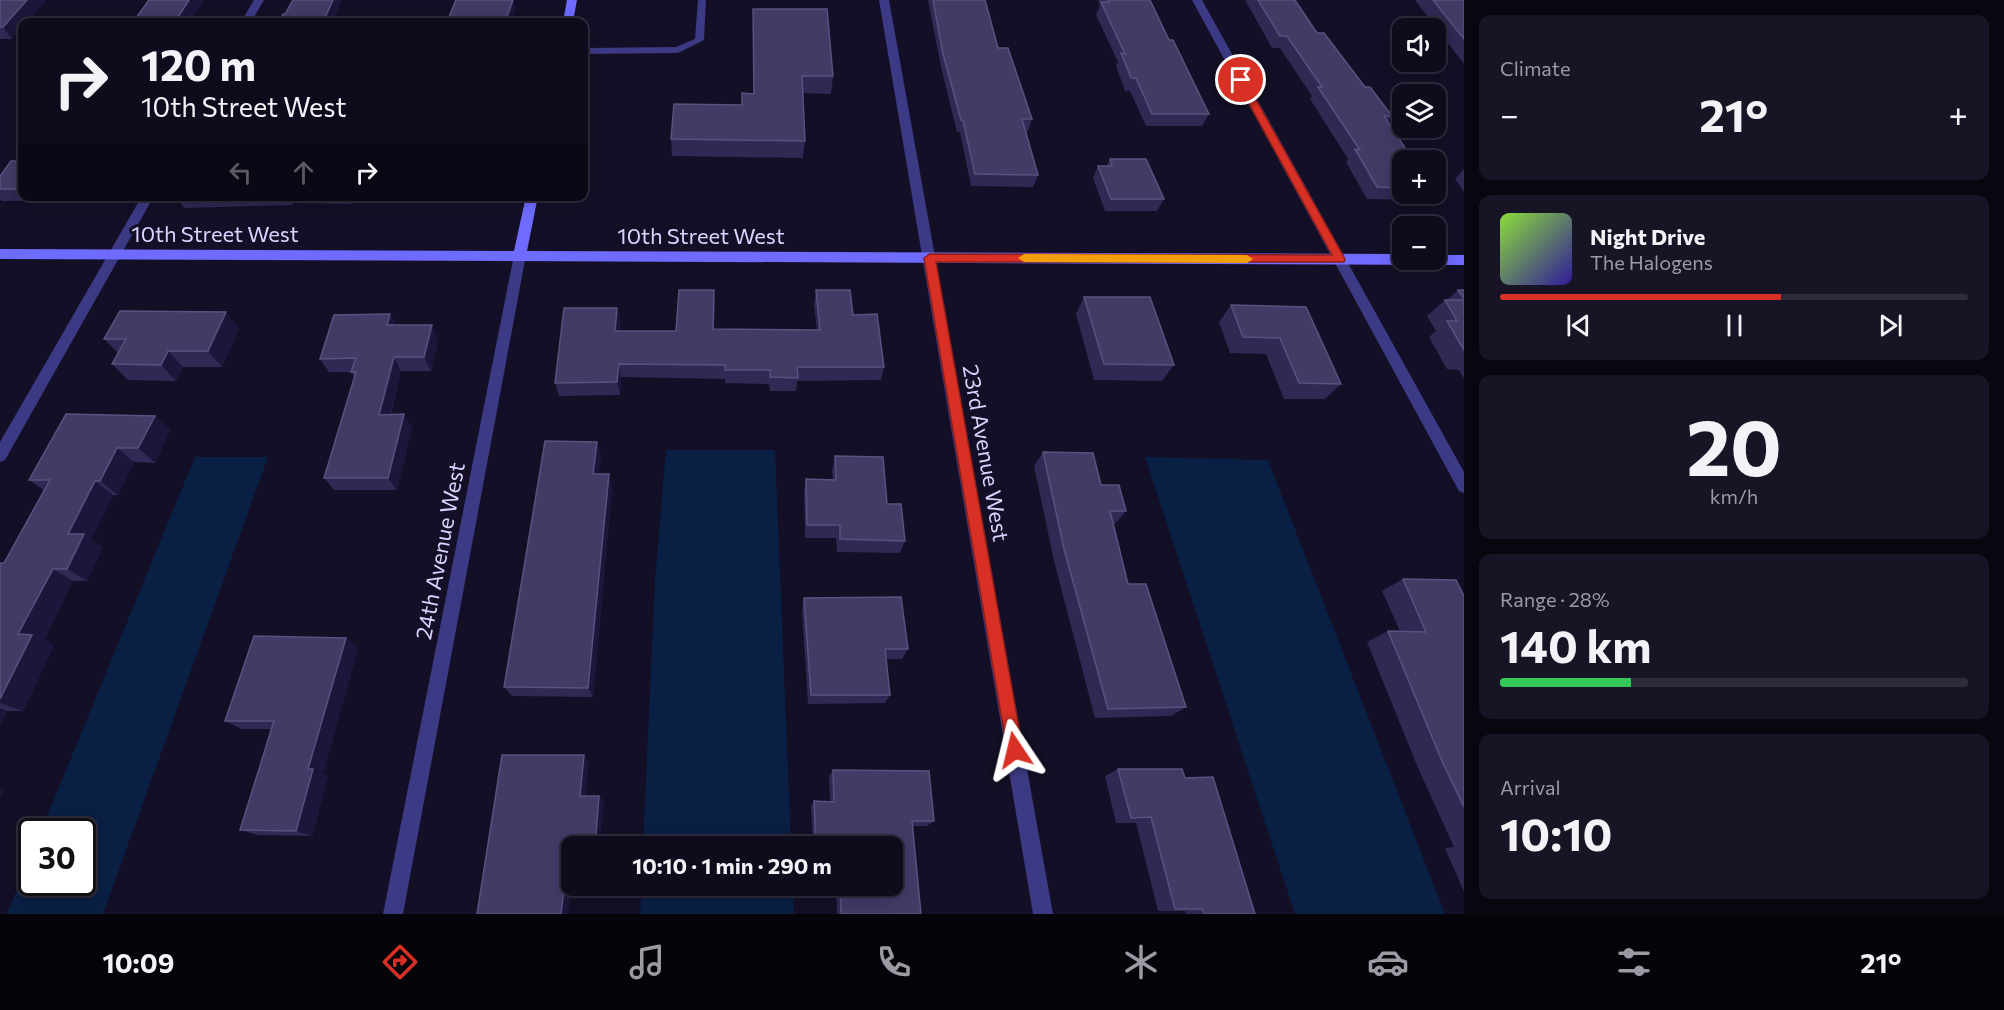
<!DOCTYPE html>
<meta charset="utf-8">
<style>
body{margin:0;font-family:Commissioner,sans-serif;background:#171425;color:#f1f3f6;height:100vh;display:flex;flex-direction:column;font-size:22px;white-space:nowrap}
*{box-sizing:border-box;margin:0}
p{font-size:20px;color:#9b9ba3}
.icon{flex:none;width:33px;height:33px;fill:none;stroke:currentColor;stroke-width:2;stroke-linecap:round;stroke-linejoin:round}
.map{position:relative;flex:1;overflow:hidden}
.panel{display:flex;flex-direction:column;gap:15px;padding:15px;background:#08060f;width:540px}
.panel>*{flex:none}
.banner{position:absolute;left:18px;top:18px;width:570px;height:183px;border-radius:12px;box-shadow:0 3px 15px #0003,0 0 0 2px #2e2b3b;background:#0e0b1c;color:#f1f3f6;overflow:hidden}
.buttons{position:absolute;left:1392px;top:18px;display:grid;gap:12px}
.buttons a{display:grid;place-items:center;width:54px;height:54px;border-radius:12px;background:#0e0b1c;box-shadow:0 3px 15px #0003,0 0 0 2px #2e2b3b;font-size:30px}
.speed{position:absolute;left:18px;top:818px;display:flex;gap:12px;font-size:30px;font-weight:700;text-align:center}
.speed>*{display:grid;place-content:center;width:78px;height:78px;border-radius:50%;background:#0e0b1c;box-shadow:0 3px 15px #0003,0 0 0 2px #2e2b3b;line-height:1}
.speed .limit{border:3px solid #111;border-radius:9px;background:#fff;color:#111}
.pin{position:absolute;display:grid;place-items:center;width:51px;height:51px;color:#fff;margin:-26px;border:3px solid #fff;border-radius:50%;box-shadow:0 2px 6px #0007}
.me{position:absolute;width:66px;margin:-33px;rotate:350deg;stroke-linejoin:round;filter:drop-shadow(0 0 4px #0008)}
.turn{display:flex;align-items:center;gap:21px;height:126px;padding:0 24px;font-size:27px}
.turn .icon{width:78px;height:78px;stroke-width:2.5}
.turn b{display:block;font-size:42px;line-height:51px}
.lanes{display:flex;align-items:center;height:57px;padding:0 24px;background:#0003;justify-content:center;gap:30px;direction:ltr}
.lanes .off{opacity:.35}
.big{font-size:45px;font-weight:700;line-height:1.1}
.panel .card{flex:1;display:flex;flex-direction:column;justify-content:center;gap:9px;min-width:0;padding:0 21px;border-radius:12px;background:#171425}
.panel .dial{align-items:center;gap:0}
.dial b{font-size:78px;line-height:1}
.song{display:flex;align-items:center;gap:18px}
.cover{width:72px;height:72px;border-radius:9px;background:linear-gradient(135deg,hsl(90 70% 55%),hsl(250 70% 35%))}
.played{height:6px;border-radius:3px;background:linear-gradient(90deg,#d93025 60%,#2e2b3b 60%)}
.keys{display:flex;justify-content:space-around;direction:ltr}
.heat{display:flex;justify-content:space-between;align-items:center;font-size:33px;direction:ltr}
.charge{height:9px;border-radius:4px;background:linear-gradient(90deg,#34c759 28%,#2e2b3b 0)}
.trip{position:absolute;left:561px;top:836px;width:342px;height:60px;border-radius:12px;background:#0e0b1c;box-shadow:0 3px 15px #0003,0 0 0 2px #2e2b3b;font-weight:700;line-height:60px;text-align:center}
.tabs{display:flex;height:96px;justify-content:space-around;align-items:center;background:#06040b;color:#9b9ba3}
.tabs .icon{width:42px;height:42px}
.tabs .active{color:#d93025}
.tabs b{font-size:27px;color:#f1f3f6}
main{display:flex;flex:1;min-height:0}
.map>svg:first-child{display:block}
</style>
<main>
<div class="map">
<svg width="1464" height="914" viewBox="0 0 1464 914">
<rect width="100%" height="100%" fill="#130f26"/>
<g fill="#0a1f44">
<path d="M666,450h109l16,396h-148l12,-265z"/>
<path d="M195,457h73l-165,457h-96l24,-60 1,28h50v-51h-41z"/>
<path d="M1145,457l123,3 177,454h-150z"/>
<path d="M642,885h151l1,29h-154z"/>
</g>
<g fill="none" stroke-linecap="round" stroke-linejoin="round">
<path fill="#3d3a85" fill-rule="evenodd" d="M698,0h8l-2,40 -26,13 -94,1v-6l92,-1 19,-8z"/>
<g fill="#3d3a85" fill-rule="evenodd">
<path d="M254,0h10l-13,22h-10z"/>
<path d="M879,0h10l164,914h-20z"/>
<path d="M1192,0h10l262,472v21l-5,-2z"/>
<path d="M142,196h12l-149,264 -5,2v-20z"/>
<path d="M520,250l6,5 -123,659h-20l131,-659z"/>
</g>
<g fill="#6f6bff" fill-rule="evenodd">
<path d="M567,0h10l-4,22h-10z"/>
<path d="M526,196h12l-11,55 875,3v6h34v-5h28v10l-1464,-6v-10l514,2z"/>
</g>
</g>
<g fill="#312854">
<path d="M0,0h46l-19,22h-5v5l-10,12h-12z"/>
<path d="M149,0h55l-14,22h-51l-3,-4z"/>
<path d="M928,0h57l13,48 34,71 -4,12 -3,1 13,43 -5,12 -62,-1 -11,-54h-3l-16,-65z"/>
<path d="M1098,0h52l19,40 40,74 -7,12h-56l-16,-35h-5l-9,-25 2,-4 -22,-47 4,-10z"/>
<path d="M1245,0h50l22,33 75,83 -4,5 14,39v34h24l-6,6 -53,-1 -21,-37 2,-3 -38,-60 2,-3 -32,-48h-8z"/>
<path d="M1415,0h49v64z"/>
<path d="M753,9l80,67 -2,18 -28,-1 2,48 -2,17 -131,-2 -1,-17 71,-34 11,-11z"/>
<path d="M1110,159l54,40 -7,12h-52l-12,-33 5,-12h8z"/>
<path d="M22,161v35h68l-2,4 -86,1 -2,-2v-23z"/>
<path d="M1464,169v23l-9,-13z"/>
<path d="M176,196h180l-4,8 -58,-1 -1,2 -109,3z"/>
<path d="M443,196h37l-1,5h-34z"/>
<path d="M816,290l37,25 31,52 -3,13 -84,1 -1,10h-26l-1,-7 -44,-1v-4l-104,-2 -1,18 -61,1 -4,-13 62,-75 3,14 -1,9h57l39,-26 -1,24 103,1 -3,-25z"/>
<path d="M1458,290h6v89l-5,-9 -12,-1 -18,-32 7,-6 -9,-15 18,-16h2z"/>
<path d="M1084,297l90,68 -12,16 -68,-1 -18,-66z"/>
<path d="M1231,305l75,2 35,77 -16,15h-41l-18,-45 -36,-1 -11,-31z"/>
<path d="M390,314l6,11 42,14 -7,32h-30l-10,43 21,13 -15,63h-63l-10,-12 31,-100 -4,-6h-22l-9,-13z"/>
<path d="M239,329l-17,38h-39l-7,14 -48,-1 -16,-16 6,-11 -14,-14z"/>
<path d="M155,416l15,14 -15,33 -21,-1 -16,33h-5l-22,44 12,8 -16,34h-14l-29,59 10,5 -31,66h-16l-7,14v-162h4l40,-73 -15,-10z"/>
<path d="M1043,452l58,33 25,26 -11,13h-2l15,60 58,123 -15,9 -76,2 -41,-157 -20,-95z"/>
<path d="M601,456l-3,18 14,14 -19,209 -81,-1 -8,-9z"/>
<path d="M835,456l52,48 18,37 -5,12 -63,-1 -1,-14h-31l-1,-45 2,-14 27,1 -1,-9z"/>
<path d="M1403,579l61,17v296l-19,-44 9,-1 -36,-79 -51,-126 21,-11h12l-18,-40z"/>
<path d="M804,598l104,51 -6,10h-16l4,36 -5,8 -77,1 -6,-95z"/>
<path d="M346,638l12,10 -35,126 5,2 -16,60 -54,-1 -18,-5 32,-101h-30l-17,-8z"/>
<path d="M1118,769l67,9 70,136h-69l-1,-3h-27l-22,-88h-20l-11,-47z"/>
<path d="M833,770l101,51 -7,5h-15l9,88h-84l-1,-25 -22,-1v-3h78v-39h-79l-2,-40 3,-5h16l-1,-25z"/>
</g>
<g fill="#1d163a">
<path d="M27,0h19l-19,22h-5v5l-10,12 -9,-12z"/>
<path d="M189,0h15l-14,22h-15z"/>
<path d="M333,0h9l-9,22h-10z"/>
<path d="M513,0l3,9 -5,13h-6z"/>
<path d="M288,196h2l4,7 -1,2z"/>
<path d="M349,196h7l-4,8z"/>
<path d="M714,290l1,15 -2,38v-14z"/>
<path d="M617,308l3,14 -2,23 -3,-14z"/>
<path d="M226,312l13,17 -17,38 -14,-16z"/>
<path d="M390,314l8,14 -11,-3z"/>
<path d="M432,325l6,14 -7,32 -7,-14z"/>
<path d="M168,351l15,16 -7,14 -15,-16z"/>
<path d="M394,357l7,14 -14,56 -8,-12z"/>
<path d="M619,364l2,13 -1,18 -3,-13z"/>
<path d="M404,414l8,13 -15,63 -9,-12z"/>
<path d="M155,416l15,14 -15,33 -17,-15z"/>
<path d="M597,442l4,14 -4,32 -4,-14z"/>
<path d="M117,448l17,14 -16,33 -18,-14z"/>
<path d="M609,474l3,14 -19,209 -5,-9z"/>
<path d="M95,481l18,14 -22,44 12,8 -16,34 -20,-12 1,-35z"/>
<path d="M53,569l20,12 -29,59 10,5 -31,66 -23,-8v-4l18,-65z"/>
<path d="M346,638l12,10 -35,126 5,2 -16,60 -16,-5 12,-62z"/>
<path d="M0,708l7,3 -7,14z"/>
<path d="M584,755l5,8 -4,38 -5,-5z"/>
<path d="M0,789l4,1 -4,8z"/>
<path d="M599,796l5,5 -4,45h-5z"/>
<path d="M568,853l4,2v23l-4,36h-7z"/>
</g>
<g fill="#433a66" stroke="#5a527e" stroke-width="1.5">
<path d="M0,0h27l-24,27h-3z"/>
<path d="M149,0h40l-14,22h-31l3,-4h-11z"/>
<path d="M293,0h40l-10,22h-44l4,-8h2z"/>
<path d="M456,0h57l-8,22h-58z"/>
<path d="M933,0h52l13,48h10l24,71h-10l16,56 -63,-1 -12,-54h-2l-18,-66z"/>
<path d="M1108,0h42l19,40h4l36,74h-57l-16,-36h-5l-10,-25 4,1 -24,-52h8z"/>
<path d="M1258,0h37l22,33h7l41,54h5l22,29h-8l29,44h-11v28l-25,-1 -22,-38 5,1 -42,-63h4l-35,-51h-7z"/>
<path d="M1433,0h31v39z"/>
<path d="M753,9h74l6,67h-31l3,65 -134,-2 3,-35 68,1v-12l12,1z"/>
<path d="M1110,159h36l18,40h-53l-13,-33h14z"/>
<path d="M11,161h11v28h-22v-13z"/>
<path d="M679,290h35l-1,39 107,1 -4,-40h34l3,25 24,-1 7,53h-87l1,11 -28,-1v-7h-45v-5l-106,-1 -2,18 -62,1 9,-75h53l-2,23h61z"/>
<path d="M1458,290h6v9z"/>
<path d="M1084,297h66l24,68 -70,-1z"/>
<path d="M1445,300h19v50l-17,-29h10z"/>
<path d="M1231,305l75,2 35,77 -42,-1 -19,-45 -37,-1z"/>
<path d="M120,311l106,1 -18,39h-40l-7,14 -49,-1 14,-25h-22z"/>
<path d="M390,314l-3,11h45l-8,32h-30l-15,58 25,-1 -16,64h-64l32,-106h-5l5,-14 -36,1 14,-44z"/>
<path d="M66,414l89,2 -17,32h-21l-17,33h-5l-27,53h16l-17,35h-14l-35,65 14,1 -32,64v-136h4l46,-83h-21z"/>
<path d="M545,441l52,1 -4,32h16l-21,214 -84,-1z"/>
<path d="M1043,452l50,1 8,32h18l7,26h-16l18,73h18l40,123 -78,2 -44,-160z"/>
<path d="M835,456l48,1 4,47h14l4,37 -65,-2v-14h-33l-1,-46 30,1z"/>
<path d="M1403,579l53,1 8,16v211l-22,-46 -54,-130 38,1z"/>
<path d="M901,597l7,52h-23l5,46h-79l-7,-97z"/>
<path d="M254,636l92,2 -38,131h5l-17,62 -56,-1 34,-109h-49z"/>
<path d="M502,755h82l-4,41h19l-4,50h-23v7h-4l-7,61h-84z"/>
<path d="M1118,769h64l3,9 28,-1 42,137h-51l-2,-5h-27l-24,-92 -20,1z"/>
<path d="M833,770l96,1 5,50h-22l9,93h-80l-1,-28 -22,-1h74v-39h-76l-2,-45 20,1z"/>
</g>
<path fill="#d93025" stroke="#8d1f18" stroke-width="1.5" d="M1241,77l4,3 100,179 -1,3h-408l87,488 -2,6 -6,2 -6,-2 -2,-6 -83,-492 6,-4 402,1 -96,-175z"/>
<path fill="#f59e0b" d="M1024,254l223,1 6,4 -6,4 -223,-1 -6,-4z"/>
<g text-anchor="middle" stroke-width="6" stroke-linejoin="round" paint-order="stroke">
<g font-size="22" fill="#d9d4ff" stroke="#130f26">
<text x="215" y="242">10th Street West</text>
<text x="701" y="244">10th Street West</text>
<text transform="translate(986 453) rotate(80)" y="8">23rd Avenue West</text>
<text transform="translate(440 551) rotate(-79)" y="8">24th Avenue West</text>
</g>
</g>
</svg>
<div class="buttons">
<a><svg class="icon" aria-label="sound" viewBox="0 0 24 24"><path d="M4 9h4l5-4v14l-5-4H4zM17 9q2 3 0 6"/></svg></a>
<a><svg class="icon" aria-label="layers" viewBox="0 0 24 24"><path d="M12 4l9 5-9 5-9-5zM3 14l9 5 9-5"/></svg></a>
<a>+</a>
<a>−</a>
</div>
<div class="speed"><div class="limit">30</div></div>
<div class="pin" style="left:1241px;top:80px;background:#d93025"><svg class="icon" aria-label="arrive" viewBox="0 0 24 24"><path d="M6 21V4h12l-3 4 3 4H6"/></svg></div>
<svg class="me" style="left:1015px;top:750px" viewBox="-20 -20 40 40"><path d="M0-17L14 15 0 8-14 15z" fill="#d93025" stroke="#fff" stroke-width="4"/></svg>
<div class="trip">10:10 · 1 min · 290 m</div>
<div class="banner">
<div class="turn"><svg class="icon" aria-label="right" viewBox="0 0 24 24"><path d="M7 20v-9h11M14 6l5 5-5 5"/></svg><div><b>120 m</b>10th Street West</div></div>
<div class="lanes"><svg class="icon off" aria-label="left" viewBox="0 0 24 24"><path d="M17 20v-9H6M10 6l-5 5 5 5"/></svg><svg class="icon off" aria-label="ahead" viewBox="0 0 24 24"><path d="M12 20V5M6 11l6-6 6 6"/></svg><svg class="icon" aria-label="right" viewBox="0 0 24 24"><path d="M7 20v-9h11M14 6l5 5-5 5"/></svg></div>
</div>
</div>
<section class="panel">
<div class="card"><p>Climate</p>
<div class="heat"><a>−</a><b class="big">21°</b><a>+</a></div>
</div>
<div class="card">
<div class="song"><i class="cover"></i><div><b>Night Drive</b><p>The Halogens</p></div></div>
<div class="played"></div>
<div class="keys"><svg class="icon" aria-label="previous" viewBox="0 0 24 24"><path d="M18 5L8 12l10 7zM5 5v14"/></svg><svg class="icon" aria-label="pause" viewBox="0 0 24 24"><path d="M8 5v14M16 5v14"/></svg><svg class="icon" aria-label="next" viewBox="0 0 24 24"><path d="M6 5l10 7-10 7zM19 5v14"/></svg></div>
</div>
<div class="card dial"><b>20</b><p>km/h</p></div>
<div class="card"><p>Range · 28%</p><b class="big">140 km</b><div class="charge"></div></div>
<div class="card"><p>Arrival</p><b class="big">10:10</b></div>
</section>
</main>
<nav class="tabs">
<b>10:09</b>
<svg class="icon active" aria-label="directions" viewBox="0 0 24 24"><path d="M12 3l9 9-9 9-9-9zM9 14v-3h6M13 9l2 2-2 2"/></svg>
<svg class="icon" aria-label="music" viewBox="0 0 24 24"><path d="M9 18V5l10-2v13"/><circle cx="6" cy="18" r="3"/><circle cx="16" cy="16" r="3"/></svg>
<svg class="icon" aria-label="phone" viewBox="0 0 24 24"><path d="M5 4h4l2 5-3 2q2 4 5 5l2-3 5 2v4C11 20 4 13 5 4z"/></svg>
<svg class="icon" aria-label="climate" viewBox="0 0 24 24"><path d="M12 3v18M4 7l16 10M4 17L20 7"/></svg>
<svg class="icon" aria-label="car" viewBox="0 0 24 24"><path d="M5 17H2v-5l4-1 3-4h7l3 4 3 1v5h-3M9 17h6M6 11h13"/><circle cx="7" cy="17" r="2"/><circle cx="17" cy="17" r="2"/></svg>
<svg class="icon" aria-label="filters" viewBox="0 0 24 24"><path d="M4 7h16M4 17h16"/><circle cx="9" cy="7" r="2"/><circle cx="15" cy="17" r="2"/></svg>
<b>21°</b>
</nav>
